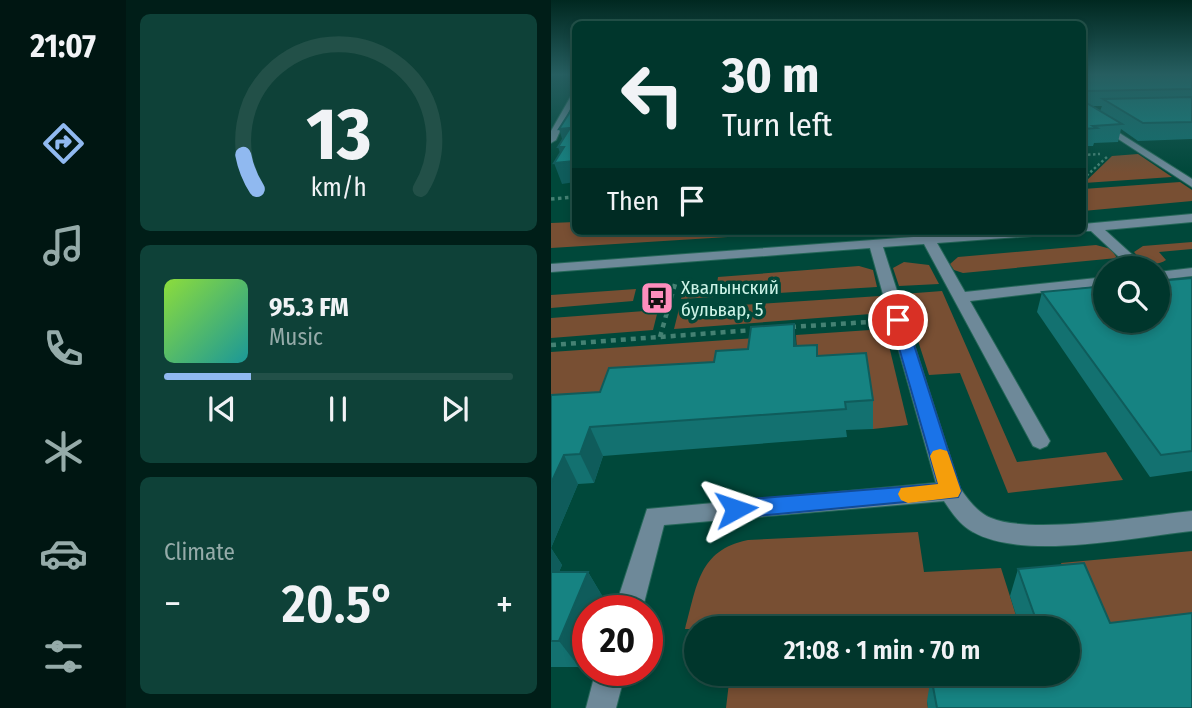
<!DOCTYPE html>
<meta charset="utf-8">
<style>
body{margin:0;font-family:"Fira Sans Condensed",sans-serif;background:#0e4138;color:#f1f3f6;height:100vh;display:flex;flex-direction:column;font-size:26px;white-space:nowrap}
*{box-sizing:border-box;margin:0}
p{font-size:23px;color:#95aba9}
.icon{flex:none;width:38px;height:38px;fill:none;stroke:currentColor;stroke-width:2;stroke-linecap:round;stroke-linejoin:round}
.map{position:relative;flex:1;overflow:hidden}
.panel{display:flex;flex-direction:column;gap:14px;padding:14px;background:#001e18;width:425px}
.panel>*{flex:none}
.top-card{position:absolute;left:21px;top:21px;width:514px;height:214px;border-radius:10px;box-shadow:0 4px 10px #0003,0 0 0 2px #225048;background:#00362c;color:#f1f3f6;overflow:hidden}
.buttons{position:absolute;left:542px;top:256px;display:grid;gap:14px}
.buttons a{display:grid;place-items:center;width:77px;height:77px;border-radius:50%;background:#00362c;box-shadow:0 4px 10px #0003,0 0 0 2px #225048;font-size:35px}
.speed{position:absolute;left:21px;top:595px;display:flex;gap:14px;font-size:35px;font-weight:700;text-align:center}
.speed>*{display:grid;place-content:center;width:91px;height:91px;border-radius:50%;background:#00362c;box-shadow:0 4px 10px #0003,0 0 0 2px #225048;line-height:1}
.speed .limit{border:10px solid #d22;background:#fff;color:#111}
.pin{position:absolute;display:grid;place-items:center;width:60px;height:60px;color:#fff;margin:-30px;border:4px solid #fff;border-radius:50%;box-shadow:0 2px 7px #0007}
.me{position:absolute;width:77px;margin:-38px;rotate:85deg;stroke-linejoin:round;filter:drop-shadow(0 0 5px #0008)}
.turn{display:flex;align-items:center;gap:24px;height:147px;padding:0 35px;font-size:32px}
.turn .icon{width:91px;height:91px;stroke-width:2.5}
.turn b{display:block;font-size:49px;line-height:60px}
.then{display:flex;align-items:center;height:66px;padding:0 35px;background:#0003;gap:14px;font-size:26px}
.big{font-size:52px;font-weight:600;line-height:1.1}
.panel .widget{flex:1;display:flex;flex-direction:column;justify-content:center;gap:10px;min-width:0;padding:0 24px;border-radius:10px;background:#0e4138}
.panel .dial{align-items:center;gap:0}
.dial svg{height:182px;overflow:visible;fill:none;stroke:#225048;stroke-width:7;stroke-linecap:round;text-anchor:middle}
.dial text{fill:#f1f3f6;stroke:none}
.song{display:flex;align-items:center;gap:21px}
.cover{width:84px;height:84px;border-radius:10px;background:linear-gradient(135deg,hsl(90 70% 55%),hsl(180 70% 35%))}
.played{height:7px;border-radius:4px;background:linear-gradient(90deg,#90b9f0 25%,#225048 25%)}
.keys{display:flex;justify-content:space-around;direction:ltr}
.heat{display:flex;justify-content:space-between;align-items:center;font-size:38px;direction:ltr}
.trip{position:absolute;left:133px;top:616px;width:396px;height:70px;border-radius:35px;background:#00362c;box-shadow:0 4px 10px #0003,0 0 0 2px #225048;font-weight:600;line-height:70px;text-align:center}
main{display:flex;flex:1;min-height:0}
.dock{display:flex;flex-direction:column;width:126px;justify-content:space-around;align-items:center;background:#001612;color:#95aba9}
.dock .icon{width:49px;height:49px}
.dock .current{color:#90b9f0}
.dock b{font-size:32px;color:#f1f3f6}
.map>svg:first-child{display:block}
</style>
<main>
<nav class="dock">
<b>21:07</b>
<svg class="icon current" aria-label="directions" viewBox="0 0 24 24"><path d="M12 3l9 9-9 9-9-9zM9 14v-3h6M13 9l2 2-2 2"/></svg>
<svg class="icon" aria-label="music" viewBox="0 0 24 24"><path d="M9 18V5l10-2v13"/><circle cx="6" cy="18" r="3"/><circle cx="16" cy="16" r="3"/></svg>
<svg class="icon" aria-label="phone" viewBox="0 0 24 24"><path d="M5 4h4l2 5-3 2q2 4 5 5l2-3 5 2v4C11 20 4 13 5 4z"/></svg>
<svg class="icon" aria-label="climate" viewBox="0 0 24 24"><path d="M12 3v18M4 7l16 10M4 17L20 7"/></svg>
<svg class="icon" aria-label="car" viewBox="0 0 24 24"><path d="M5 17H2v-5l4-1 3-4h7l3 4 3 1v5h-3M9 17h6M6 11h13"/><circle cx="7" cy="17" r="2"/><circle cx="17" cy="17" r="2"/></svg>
<svg class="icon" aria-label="filters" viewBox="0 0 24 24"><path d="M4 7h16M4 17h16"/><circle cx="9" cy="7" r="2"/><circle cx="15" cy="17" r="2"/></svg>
</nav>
<section class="panel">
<div class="widget dial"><svg viewBox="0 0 100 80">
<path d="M14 69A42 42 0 1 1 86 69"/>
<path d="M14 69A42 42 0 0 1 8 54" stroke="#90b9f0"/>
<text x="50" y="56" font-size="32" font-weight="700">13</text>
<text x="50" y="72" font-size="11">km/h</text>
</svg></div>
<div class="widget">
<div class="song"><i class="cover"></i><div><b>95.3 FM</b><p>Music</p></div></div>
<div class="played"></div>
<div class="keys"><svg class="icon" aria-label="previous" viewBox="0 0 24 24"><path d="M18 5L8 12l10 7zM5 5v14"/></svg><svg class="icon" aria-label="pause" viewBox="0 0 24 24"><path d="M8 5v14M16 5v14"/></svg><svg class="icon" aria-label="next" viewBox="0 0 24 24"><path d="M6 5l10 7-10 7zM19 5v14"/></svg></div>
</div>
<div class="widget"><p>Climate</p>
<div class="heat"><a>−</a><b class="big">20.5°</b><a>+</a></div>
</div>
</section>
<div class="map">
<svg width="641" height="708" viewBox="0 0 641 708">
<rect width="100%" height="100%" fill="#00483a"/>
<g fill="#784f33">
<path d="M587,154l34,23 -88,6 28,-27z"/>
<path d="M629,182l12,8v11l-109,10v-22z"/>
<path d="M24,222v9h250l-274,17v-25z"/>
<path d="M641,242v7l-33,3 7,8c-12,8 -24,2 -32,-8l9,-6z"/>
<path d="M545,245l15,4 6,9 -154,15 -9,-3 -4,-6 8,-7z"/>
<path d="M353,262l25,3 10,19 -40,2 -6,-18z"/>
<path d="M308,266l14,4 4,17 -196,12 4,-13 32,-2 1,-7z"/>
<path d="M85,289l-3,12 -82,7v-13z"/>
<path d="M391,291l75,171 89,-10 17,28 -115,13 -48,-120 -31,2 -26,-81z"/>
<path d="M329,296l4,17 -210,16 5,-20z"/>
<path d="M107,310l-5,20 -102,8v-20z"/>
<path d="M334,329l23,96 -35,4 -76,-78 -1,-16z"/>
<path d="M205,338l-1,16 -204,70v-72z"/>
<path d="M367,532l6,40 77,-4 19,60 -335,1c12,-42 13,-79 63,-89z"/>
<path d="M641,551v114l-96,-15 -35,-87z"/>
<path d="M179,674h225l-28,27 1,7h-202z"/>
</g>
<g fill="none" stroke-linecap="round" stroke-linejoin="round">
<defs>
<g id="minor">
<path d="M24,89v9l-19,42 -5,3v-12z"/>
<path d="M532,110l109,69v8l-109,-71z"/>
<path d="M641,214v8l-87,8 42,38h-16l-40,-37h-11h3v-7z"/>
<path d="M443,231h58l-6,4 -109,8 28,49 141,-15v8l-136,16 80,140 -3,5 -7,3 -7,-3 -109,-202 -41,3 77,241c8,12 18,25 31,30 41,17 153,-2 201,-7v20c-58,6 -168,30 -219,1 -13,-7 -21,-19 -29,-31l-280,24 -22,86h-28l33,-102 289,-26 -66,-235 -319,24v-8z"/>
<path d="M641,268v8l-34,4v-8z"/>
<path d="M45,670h30l-10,38h-30z"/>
</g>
</defs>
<use href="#minor" stroke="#256759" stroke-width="2"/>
<g stroke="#448173" stroke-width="2.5" stroke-dasharray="2.5 2.5" stroke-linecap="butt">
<path d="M532,155l17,-1"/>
<path d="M532,179l25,-23"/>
</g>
<path stroke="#448173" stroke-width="3.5" stroke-dasharray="3.5 3.5" stroke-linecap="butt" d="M0,199l24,-2"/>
<g stroke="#448173" stroke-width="4.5" stroke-dasharray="5 5" stroke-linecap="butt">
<path d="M240,327l78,-5"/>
<path d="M109,337l15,-53"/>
<path d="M0,345l203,-15"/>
</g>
<use href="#minor" fill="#6e8999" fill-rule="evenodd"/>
</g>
<g fill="#137170" fill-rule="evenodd">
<path d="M532,74h109v65l-54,2 -17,-12 -3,13 -24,1 -1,3h-10zM541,106h10l-2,5z"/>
<path d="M641,278v193l-42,6 -113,-165 5,-20z"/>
<path d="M246,346l20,10 56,44v29l-27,1 1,7 -244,19 -9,27 -16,1 -27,64 11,17 -3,7h29l16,27 -4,12h-12l-9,56h-28v-272l49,-3 114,-30z"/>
<path d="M467,569l92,54 82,85h-264l-1,-7 4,-25 136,-2v-46h-47l-10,-32z"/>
</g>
<g fill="#0f5c5b">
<path d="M19,128l-5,20 -6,-19z"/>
<path d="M7,147h6l11,14v21l-13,2 -8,-21 9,-1z"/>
<path d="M243,324l3,27 -3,-5z"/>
<path d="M39,427l13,29 -9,27 -14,-29z"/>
<path d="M13,455l14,29 -27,64 11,17 -11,24v-106z"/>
<path d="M37,572l16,27 -4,12h-12v32l-9,24 -20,-26z"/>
</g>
<g fill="#168382" stroke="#0f5c5b" stroke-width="2">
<path d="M532,74h109v15l-106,2 -1,11 37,22 -29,2 4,2 -14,1z"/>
<path d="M641,97v25l-49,1 -40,-24z"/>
<path d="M24,104v57l-21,2 10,-16h-6l12,-19 -11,1z"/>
<path d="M641,278v173l-31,4 -119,-163 64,-6v34h52v-39z"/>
<path d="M243,324v22l23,-1v11l49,-3 7,47 -28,2 1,7 -256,18 -10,27 -16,1 -13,28v-88l49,-3 9,-24 105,-6 2,-11 32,-2 3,-22z"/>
<path d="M533,563l26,60 82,-10v95h-255l-6,-32 18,-2h118v-46h-28l-21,-59z"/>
<path d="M0,572h37l-29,69h-8z"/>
</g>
<linearGradient id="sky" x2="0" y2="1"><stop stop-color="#002820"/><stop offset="0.43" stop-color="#265e60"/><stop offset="1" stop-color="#265e60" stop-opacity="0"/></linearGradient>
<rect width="641" height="173" fill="url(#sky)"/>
<path fill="#1a73e8" stroke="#114b97" stroke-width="2" d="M347,315l8,5 55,171 -3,6 -222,21 -8,-3 -3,-6 3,-6 8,-3 202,-16 -47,-164z"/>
<path fill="#f59e0b" d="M389,449l7,2 2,5 12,35 -3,6 -50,6 -7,-3 -3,-6 3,-6 37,-4 -8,-28 3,-5z"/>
<defs>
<symbol id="bus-square" viewBox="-11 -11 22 22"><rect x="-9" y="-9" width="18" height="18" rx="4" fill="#fe8ebd" stroke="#00483a"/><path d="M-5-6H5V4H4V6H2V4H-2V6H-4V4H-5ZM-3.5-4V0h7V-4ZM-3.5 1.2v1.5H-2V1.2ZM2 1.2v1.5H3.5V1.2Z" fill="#111"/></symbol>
</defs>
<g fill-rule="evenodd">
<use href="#bus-square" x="87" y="279" width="38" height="38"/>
</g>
<g text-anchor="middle" stroke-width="7" stroke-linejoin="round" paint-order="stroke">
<g font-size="19" fill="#cdf4e8" stroke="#00483a" text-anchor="start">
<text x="130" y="294">Хвалынский<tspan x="130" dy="22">бульвар, 5</tspan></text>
</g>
</g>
</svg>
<div class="buttons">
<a><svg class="icon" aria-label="search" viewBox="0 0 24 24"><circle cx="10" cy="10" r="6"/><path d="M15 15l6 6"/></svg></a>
</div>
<div class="speed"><div class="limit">20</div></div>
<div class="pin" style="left:347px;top:320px;background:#d93025"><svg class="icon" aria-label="arrive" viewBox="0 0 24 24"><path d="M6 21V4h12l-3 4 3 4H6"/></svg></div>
<svg class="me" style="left:185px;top:509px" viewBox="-20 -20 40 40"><path d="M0-17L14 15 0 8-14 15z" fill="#1a73e8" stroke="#fff" stroke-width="4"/></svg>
<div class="trip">21:08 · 1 min · 70 m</div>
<div class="top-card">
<div class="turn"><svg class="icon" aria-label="left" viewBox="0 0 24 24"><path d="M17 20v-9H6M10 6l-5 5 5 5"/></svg><div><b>30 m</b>Turn left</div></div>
<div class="then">Then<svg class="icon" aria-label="arrive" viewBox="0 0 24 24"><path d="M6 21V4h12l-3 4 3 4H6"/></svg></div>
</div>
</div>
</main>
